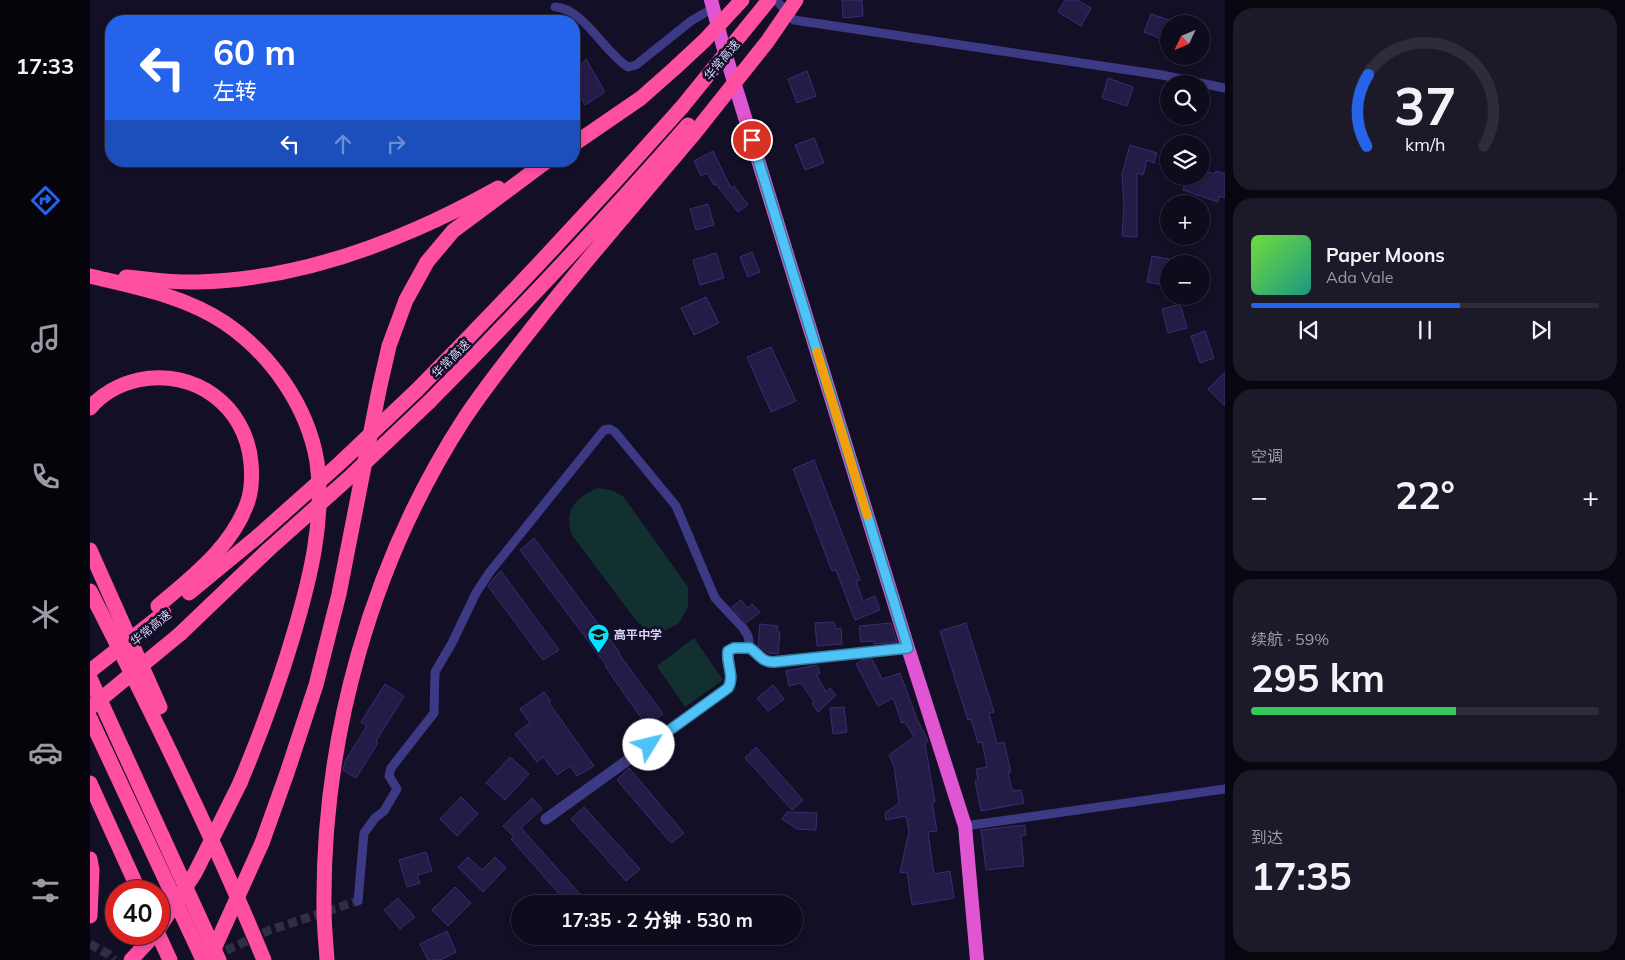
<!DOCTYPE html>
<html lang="zh">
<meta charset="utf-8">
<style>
body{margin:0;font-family:Mulish,"Noto Sans SC",sans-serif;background:#1c1929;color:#f1f3f6;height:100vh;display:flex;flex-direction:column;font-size:19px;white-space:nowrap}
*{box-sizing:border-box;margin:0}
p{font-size:16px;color:#9b9ba3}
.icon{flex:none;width:28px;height:28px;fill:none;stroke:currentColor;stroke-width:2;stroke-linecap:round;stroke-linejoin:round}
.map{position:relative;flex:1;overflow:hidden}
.drawer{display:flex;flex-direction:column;gap:8px;padding:8px;background:#08060f;width:400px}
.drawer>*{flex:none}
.guide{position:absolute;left:15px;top:15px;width:475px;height:152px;border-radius:20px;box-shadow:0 2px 8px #0003,0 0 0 1px #2e2b3b;background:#2563eb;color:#fff;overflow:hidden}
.needle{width:32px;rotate:226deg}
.fabs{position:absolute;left:1070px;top:15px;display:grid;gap:10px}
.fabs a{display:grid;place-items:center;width:50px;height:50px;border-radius:50%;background:#0e0b1c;box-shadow:0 2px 8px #0003,0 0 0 1px #2e2b3b;font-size:25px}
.speed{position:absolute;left:15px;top:880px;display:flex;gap:10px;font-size:25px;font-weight:700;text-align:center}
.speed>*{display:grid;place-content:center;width:65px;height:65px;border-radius:50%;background:#0e0b1c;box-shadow:0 2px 8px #0003,0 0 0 1px #2e2b3b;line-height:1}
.speed .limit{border:8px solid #d22;background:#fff;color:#111}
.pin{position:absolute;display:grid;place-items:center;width:42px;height:42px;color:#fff;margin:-21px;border:2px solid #fff;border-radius:50%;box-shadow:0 1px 5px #0007}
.me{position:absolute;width:55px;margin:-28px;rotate:54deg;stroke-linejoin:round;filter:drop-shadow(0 0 4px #0008)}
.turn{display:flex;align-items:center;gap:18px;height:105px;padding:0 25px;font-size:22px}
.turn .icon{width:65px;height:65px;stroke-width:2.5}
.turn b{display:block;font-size:35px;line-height:42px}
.lanes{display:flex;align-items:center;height:48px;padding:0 25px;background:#0003;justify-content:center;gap:25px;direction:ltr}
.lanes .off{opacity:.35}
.big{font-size:38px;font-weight:700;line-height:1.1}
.drawer .tile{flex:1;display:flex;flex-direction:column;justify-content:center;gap:8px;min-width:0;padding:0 18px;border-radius:20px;background:#1c1929}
.drawer .dial{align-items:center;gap:0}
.dial svg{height:130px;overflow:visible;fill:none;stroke:#2e2b3b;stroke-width:7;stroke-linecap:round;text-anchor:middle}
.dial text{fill:#f1f3f6;stroke:none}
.song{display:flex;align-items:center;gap:15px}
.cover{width:60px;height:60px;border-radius:8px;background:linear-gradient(135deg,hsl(100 70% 55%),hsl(170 70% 35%))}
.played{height:5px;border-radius:2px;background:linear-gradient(90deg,#2563eb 60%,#2e2b3b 60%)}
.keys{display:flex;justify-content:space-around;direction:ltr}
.heat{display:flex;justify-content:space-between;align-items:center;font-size:28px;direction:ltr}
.charge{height:8px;border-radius:4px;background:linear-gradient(90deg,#34c759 59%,#2e2b3b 0)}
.trip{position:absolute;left:421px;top:895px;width:292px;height:50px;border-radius:25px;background:#0e0b1c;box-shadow:0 2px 8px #0003,0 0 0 1px #2e2b3b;font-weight:700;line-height:50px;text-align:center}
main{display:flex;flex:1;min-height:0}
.tab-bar{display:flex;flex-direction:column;width:90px;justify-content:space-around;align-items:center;background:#06040b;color:#9b9ba3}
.tab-bar .icon{width:35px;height:35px}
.tab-bar .active{color:#2563eb}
.tab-bar b{font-size:22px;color:#f1f3f6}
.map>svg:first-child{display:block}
</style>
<main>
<nav class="tab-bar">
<b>17:33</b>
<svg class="icon active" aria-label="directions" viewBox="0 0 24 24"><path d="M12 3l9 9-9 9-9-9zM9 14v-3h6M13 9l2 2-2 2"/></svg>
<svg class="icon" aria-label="music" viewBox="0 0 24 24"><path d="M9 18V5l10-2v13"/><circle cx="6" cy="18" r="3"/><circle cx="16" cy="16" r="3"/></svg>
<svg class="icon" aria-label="phone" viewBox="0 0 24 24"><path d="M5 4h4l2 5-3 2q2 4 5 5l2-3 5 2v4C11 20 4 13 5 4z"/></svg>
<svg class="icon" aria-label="climate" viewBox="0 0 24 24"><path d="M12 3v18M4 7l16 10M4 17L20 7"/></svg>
<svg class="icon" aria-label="car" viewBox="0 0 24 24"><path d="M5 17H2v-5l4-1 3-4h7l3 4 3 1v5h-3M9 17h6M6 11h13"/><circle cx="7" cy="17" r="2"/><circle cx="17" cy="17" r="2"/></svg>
<svg class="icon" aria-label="filters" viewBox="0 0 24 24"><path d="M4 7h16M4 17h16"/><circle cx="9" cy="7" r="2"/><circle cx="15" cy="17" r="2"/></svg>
</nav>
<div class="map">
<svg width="1135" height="960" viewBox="0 0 1135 960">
<rect width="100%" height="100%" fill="#130f26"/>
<g fill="#12302f">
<path d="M508,488l13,2 12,6 65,91v20l-9,16 -15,8 -20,-3 -9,-9 -63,-84c-9,-25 4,-38 26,-47z"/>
<path d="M604,638l29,42 -38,27 -28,-41z"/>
</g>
<g fill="#241b47" stroke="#3b2d73">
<path d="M752,0h20l1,16 -20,2z"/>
<path d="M975,0h12l14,8 -10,18 -23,-14z"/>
<path d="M1061,14l18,6v22l-25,-10z"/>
<path d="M496,59l19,33 -20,13 -11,-18v-13z"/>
<path d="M717,71l9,25 -19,7 -9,-24z"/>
<path d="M1018,78l25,9 -6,19 -25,-8z"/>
<path d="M724,138l10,25 -19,7 -10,-25z"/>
<path d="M1040,145l27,8 -3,10 -7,-3 -4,15 -6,-2v64l-15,-1 2,-30 -2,-32z"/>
<path d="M623,151l18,37 3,-2 14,19 -10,7 -22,-28 -2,1 -7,-12 -6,3 -7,-15z"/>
<path d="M1111,170l14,4 1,-3 9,3v24l-6,-2 -1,6 -35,-12 4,-14h14z"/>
<path d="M618,204l6,21 -18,5 -6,-21z"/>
<path d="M662,252l8,20 -12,5 -8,-20z"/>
<path d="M626,253l8,25 -24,7 -7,-25z"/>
<path d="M1062,256l17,3 -1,27 -21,-4z"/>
<path d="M616,297l13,26 -25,12 -13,-27z"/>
<path d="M1090,304l7,24 -19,5 -6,-24z"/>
<path d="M1115,331l9,27 -14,5 -9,-27z"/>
<path d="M681,347l25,54 -25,11 -24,-55z"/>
<path d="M1135,372v34l-17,-17z"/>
<path d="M724,460l46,120 -4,1 7,20 12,-5 5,14 -25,10 -19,-50 -4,1 -39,-102z"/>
<path d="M444,538l86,115 -1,1 44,60 -17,11 -41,-59 1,-1 -86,-115z"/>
<path d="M411,571l58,79 -16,10 -55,-74 5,-7z"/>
<path d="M651,600l6,8 5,-4 8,8 -14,11 -14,-16z"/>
<path d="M744,622l2,7 5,-1 1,16 -25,2 -2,-23z"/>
<path d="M801,623l6,19 -23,2v-3l-13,1 -2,-16z"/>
<path d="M876,623l28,89 -5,1 8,31 7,-2 7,30h-3l4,19 9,-1 3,13 -43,8 -6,-30 3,-1 -2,-11 11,-2 -5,-25 -4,1 -7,-24 -3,1 -28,-89z"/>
<path d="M670,624l18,2 -1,5 3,1 -2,22 -10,-1 -10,-8z"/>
<path d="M782,659l10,20 18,-6 17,46 11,22 -3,3 10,58h-3l5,29 -9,1 6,42 16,-3 4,27 -42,7 -5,-33 -7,1 9,-42 -3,-15 -20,4 -1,-7 14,-10 -5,-37 -5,-11 25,-18 -9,-15 -3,1 -9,-25 -15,8 -22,-42 5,-4z"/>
<path d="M727,665l3,8 -4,1 10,18 4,-4 6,7 -18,17 -6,-8 2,-2 -13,-19 -12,3 -3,-15z"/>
<path d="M295,684l19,12 -28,45 2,2 -22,35 -13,-8 2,-9 22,-35 -6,-4z"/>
<path d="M683,685l11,14 -16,12 -11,-13z"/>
<path d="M454,692l7,9 -2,2 45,63 -17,10 -7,-10 -13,9 -14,-18 -6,5 -22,-28 15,-11 -10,-14z"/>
<path d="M754,707l3,25 -14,2 -3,-26z"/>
<path d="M666,747l47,53 -11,10 -47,-52z"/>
<path d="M420,757l19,17 -24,26 -19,-17z"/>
<path d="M539,768l55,65 -13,10 -54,-63z"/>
<path d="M371,797l17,17 -21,22 -17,-17z"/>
<path d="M442,798l10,11 -21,19 68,76h-21l-57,-65 3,-2 -11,-11z"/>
<path d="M494,807l56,62 -14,12 -55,-62z"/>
<path d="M697,812l30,1 -1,17 -19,-1 -15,-10z"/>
<path d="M935,825l1,10 -5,1 3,30 -38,4 -5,-40z"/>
<path d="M336,852l6,19 -15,4 3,8 -13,4 -8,-27z"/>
<path d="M378,857l14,13 13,-13 11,11 -23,24 -25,-25z"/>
<path d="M365,887l16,16 -23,23 -16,-16z"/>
<path d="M308,898l17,19 -15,12 -16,-19z"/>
<path d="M357,931l9,21 -16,8h-12l-8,-16z"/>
</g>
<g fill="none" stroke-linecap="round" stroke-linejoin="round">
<g stroke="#312d47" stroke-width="9" stroke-dasharray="9 4.5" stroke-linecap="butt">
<path d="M0,944l18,10 6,6"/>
<path d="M124,956l56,-26 88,-29"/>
</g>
<g stroke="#3d3a85" stroke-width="9">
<path d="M686,0l18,20 368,55 63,13"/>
<path d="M465,7c28,1 49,45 73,60l8,-2 55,-44 22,-13 1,-3"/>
<path d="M875,826l260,-37"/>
<path d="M268,901l6,-68 11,-15 9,-7 13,-22 -8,-13 2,-8 43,-55 1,-41 17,-29 24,-50 13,-20 115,-143 6,-1 5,3 61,74 39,92 28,30 5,8 2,12"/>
</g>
<path stroke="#3d3a85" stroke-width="11" d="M456,819l182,-131c7,-12 -2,-24 1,-37l4,-3h17c9,6 11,14 23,14l135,-14"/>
<path stroke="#e055d1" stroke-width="14" d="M621,0l12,46 185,602 57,178 12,134"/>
<g stroke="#ff4fa3" stroke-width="15">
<path d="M484,144l67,-46 35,-31"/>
<path d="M0,276c46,11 95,20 135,47 46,31 83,84 92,139 8,57 -7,117 -23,171 -15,51 -33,100 -54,150"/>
<path d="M36,277c23,2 48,6 72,5 74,-2 150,-23 218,-53 28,-12 55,-26 82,-41"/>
<path d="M327,390c91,-92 179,-186 265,-283"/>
<path d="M339,402c89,-90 176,-182 259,-277"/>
<path d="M0,408c12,-14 30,-24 48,-28 57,-12 108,26 113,83 1,12 1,26 -3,38 -15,45 -55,75 -90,105"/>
<path d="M0,550l70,157"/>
<path d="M0,591c62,122 122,243 174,369"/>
<path d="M99,593l68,-56"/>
<path d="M90,634l88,-84"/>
<path d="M0,678l129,282"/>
<path d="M0,718l113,242"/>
<path d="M0,783l49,108"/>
<path d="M172,843l25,-70 29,-88 23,-91 40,-204 10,-44 17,-46 21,-38 26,-31 94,-70"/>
<path d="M0,859l2,11 -2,46"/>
<path d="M68,934l12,26"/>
<path d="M41,960l24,-26"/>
<path d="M237,960c-1,-17 -3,-34 -3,-51 -2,-171 47,-346 140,-490 23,-35 50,-68 76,-101 49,-62 102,-122 153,-183"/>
</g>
<g stroke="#ff4fa3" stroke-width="15">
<path d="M586,67l29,-27 37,-40"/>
<path d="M592,107l87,-107"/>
<path d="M603,135l74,-93 29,-42"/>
<path d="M167,537l83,-74 77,-73"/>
<path d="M178,550l83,-74 78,-74"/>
<path d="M0,671l74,-58"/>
<path d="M0,708l90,-74"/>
<path d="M69,928l36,-55 45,-90"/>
<path d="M119,960l53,-117"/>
</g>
</g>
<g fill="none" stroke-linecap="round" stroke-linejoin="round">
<defs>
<path id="route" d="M559,745l79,-57c7,-12 -2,-24 0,-37l6,-3h16c9,6 11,14 24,14l134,-14 -156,-508"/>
</defs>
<use href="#route" stroke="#337fa1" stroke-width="12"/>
<use href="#route" stroke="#4fc3f7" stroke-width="9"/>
<path stroke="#f59e0b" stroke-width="9" d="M727,352l50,163"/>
</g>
<defs>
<symbol id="school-pin" viewBox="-11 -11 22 30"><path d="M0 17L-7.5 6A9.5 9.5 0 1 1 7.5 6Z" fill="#00e5ff" stroke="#130f26"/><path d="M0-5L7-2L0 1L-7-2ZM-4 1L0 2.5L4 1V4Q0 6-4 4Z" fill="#111"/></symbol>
</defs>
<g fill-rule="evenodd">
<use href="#school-pin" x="496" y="622" width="25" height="34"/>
</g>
<g text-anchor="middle" stroke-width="5" stroke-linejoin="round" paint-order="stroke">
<g font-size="12" fill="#d9d4ff" stroke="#130f26">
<text transform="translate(632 60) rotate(-50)" y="4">华常高速</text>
<text transform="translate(361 359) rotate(-45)" y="4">华常高速</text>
<text transform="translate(61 628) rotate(-39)" y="4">华常高速</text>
</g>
<g font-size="12" font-weight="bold" fill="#d9d4ff" stroke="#130f26" text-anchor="start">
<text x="524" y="639">高平中学</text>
</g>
</g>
</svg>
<div class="fabs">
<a><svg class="needle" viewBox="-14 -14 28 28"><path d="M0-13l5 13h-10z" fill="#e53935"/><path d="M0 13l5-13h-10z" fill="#9b9ba3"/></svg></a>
<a><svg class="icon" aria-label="search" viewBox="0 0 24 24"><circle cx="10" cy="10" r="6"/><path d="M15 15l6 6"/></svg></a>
<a><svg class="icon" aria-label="layers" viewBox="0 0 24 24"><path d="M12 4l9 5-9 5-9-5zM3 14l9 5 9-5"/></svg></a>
<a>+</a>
<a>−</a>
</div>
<div class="speed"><div class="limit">40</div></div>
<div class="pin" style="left:662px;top:140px;background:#d93025"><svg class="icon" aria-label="arrive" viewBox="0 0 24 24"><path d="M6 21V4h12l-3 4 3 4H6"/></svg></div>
<svg class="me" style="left:559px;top:745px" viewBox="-20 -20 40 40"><circle r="19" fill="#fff"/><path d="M0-13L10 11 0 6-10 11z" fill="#4fc3f7"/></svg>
<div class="trip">17:35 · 2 分钟 · 530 m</div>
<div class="guide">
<div class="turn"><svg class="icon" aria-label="left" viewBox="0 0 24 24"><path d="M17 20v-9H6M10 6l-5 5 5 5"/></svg><div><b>60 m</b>左转</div></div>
<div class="lanes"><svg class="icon" aria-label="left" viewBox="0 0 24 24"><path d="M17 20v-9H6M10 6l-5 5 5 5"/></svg><svg class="icon off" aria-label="ahead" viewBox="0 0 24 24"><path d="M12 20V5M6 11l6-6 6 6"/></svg><svg class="icon off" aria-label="right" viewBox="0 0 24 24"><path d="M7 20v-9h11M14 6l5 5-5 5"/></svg></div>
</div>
</div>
<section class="drawer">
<div class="tile dial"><svg viewBox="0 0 100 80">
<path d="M14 69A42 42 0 1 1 86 69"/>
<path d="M14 69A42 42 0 0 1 15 25" stroke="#2563eb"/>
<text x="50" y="56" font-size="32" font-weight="700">37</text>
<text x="50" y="72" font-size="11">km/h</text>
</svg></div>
<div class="tile">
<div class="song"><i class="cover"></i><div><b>Paper Moons</b><p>Ada Vale</p></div></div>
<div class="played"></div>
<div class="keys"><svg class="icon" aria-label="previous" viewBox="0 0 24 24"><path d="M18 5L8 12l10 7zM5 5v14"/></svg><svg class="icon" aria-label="pause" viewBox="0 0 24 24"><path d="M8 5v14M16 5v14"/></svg><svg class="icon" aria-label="next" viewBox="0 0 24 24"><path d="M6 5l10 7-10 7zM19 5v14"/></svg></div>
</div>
<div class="tile"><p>空调</p>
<div class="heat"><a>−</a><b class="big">22°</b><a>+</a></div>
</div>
<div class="tile"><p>续航 · 59%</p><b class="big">295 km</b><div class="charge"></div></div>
<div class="tile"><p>到达</p><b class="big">17:35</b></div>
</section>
</main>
